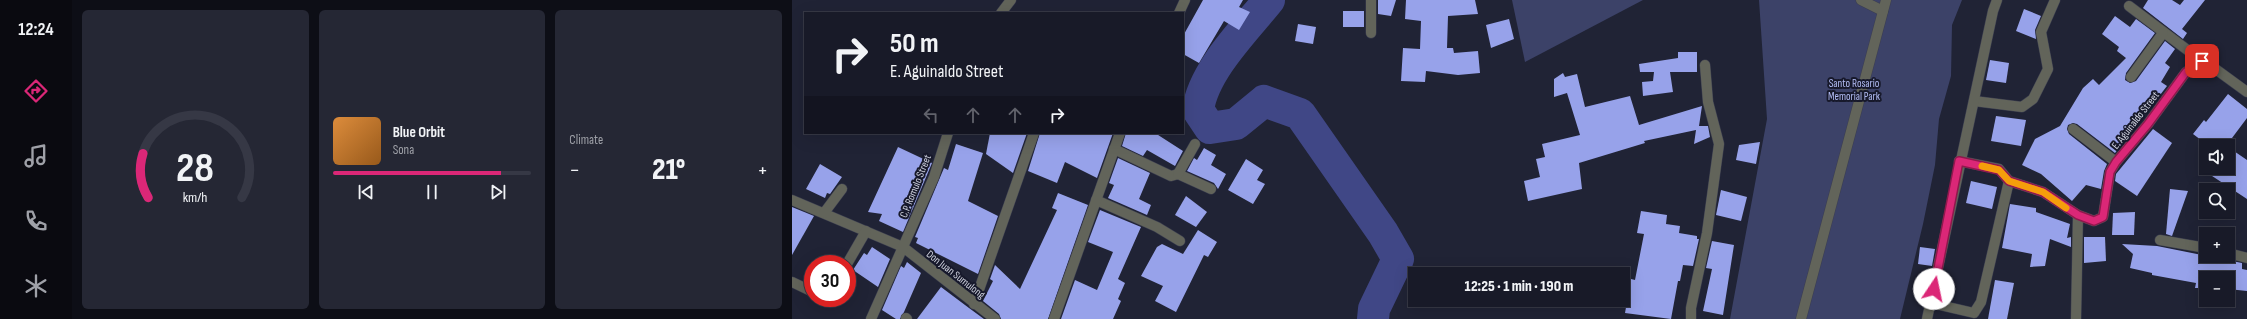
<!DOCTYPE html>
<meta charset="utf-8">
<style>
body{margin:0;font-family:"Sofia Sans Condensed",sans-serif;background:#252734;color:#f1f3f6;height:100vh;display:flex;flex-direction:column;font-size:15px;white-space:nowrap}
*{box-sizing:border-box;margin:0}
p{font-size:13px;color:#9fa1a8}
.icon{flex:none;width:22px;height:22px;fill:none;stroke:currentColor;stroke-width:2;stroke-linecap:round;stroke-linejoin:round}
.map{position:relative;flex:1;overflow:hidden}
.side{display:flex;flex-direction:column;gap:10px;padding:10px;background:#0d0e16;width:720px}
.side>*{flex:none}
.hud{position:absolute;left:12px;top:12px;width:380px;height:122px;border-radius:0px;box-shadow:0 4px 16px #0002,0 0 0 1px #363845;background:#181a28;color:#f1f3f6;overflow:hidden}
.fabs{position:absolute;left:1407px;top:139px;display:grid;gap:8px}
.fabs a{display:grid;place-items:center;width:36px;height:36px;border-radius:0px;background:#181a28;box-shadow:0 4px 16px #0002,0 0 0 1px #363845;font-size:20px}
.speed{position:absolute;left:12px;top:255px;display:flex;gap:8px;font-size:20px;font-weight:700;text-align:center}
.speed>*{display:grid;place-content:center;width:52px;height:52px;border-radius:50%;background:#181a28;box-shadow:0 4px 16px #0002,0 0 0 1px #363845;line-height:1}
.speed .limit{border:6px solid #d22;background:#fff;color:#111}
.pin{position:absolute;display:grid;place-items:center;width:34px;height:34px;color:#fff;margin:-17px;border-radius:8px;box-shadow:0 2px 6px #0006}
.me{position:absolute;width:44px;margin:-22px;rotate:11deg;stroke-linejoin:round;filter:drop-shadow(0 0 3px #0008)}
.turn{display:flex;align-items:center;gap:14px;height:84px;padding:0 20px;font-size:18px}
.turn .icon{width:52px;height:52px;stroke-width:2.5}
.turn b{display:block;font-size:28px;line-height:34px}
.lanes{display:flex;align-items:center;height:38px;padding:0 20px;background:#0003;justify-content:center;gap:20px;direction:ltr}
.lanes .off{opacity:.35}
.big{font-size:30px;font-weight:800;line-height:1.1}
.side .widget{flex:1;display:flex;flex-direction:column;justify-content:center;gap:6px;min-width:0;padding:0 14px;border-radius:6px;background:#252734}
.side .dial{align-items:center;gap:0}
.dial svg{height:104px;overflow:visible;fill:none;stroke:#363845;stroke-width:7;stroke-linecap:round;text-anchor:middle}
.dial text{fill:#f1f3f6;stroke:none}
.song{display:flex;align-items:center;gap:12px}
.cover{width:48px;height:48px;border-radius:6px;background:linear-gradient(135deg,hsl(30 70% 55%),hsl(30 70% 35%))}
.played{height:4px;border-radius:2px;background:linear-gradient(90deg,#db2777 85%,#363845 85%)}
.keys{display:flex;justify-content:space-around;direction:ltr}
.heat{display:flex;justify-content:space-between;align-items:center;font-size:22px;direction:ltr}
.side .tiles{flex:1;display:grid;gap:10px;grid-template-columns:repeat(3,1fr)}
.trip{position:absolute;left:616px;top:267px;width:222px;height:40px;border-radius:0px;background:#181a28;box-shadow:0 4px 16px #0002,0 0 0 1px #363845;font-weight:800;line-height:40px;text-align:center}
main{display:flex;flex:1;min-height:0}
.tab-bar{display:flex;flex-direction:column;width:72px;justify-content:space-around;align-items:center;background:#0a0a10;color:#9fa1a8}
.tab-bar .icon{width:28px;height:28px}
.tab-bar .on{color:#db2777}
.tab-bar b{font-size:18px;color:#f1f3f6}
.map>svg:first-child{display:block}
</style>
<main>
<nav class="tab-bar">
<b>12:24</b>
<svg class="icon on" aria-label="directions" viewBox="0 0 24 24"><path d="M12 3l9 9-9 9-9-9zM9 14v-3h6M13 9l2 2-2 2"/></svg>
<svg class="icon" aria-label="music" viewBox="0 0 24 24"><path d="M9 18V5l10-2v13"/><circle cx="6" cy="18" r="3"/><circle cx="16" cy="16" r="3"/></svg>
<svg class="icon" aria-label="phone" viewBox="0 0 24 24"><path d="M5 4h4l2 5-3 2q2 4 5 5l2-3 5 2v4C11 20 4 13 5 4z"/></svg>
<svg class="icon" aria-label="climate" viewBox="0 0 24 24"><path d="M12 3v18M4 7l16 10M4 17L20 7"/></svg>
</nav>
<section class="side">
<div class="tiles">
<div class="widget dial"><svg viewBox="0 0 100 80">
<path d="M14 69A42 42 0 1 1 86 69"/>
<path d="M14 69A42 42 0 0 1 10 35" stroke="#db2777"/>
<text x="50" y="56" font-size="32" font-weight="700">28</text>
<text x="50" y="72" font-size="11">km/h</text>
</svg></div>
<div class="widget">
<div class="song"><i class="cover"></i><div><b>Blue Orbit</b><p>Sona</p></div></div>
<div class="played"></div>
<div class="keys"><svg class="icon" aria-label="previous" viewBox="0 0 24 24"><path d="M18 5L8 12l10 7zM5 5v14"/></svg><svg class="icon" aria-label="pause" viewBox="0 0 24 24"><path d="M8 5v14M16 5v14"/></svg><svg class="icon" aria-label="next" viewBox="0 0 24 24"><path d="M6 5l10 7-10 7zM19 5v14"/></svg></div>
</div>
<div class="widget"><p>Climate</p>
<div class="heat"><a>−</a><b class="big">21°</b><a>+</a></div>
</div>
</div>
</section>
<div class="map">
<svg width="1455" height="319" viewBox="0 0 1455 319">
<rect width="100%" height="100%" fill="#202335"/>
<g fill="#3c4268">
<path d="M720,0h131l-118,62z"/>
<path d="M967,0h203l-10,25 -1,51 -12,43 -4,46 -12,59 -23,95h-170l37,-200z"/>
</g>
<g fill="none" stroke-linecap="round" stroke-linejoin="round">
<path stroke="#404786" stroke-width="32" d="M477,0c-24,30 -66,71 -71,110l12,18 26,-4 28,-23 36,13 83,119 15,26 -24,50 -1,10"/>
</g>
<g fill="#97a2ea">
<path d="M411,0h40l-4,7 11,5 -11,18 -15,-9 -25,42 -16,-9v-18z"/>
<path d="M586,0h18l-5,16 -13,-2z"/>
<path d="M614,0h69l3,14 -30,2 -1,32h6l1,5 24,-2 2,22 -22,2 -32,-4 -1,11 -24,-1 2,-33 17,1 1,-28 -16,-2z"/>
<path d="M1356,0h24l8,5 4,-5h21l-23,29 5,4 -4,6 -40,-31z"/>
<path d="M1232,9l17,7 -6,14 1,9 -20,-8z"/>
<rect x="551" y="11" width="21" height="16"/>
<path d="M1323,16l15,11 6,-8 19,14 -29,40 -1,7 5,3 6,-2 29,-40 10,8 -10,14 5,4 -9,15 6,4 -52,67 -38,-29 -4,-1 -5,2 -1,4 2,5 38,30 -3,7 -3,18 -15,-4 -14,16 -31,-27 -19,-9 13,-26 25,-13 23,-38 10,-9 6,6 27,-27 -9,-7 2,-4 -17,-13z"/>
<path d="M717,19l5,20 -23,9 -5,-23z"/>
<path d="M506,24l18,3 -3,17 -18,-3z"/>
<path d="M886,52h19v20h-27l3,20 -30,4 -1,-14 11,-1 1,-9h-14l-1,-8 39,-6z"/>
<path d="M1198,60l19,3 -3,20 -20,-3z"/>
<path d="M771,73l2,4 12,-3 8,33 45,-11 9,29 63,-19 -3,20h9l2,11 -16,7 2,-14 -52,11 1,2 -66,20 3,26 -54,12 -4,-20 16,-4 -4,-18 9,-2 -3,-13 38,-9 -13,-42 -13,4v-18z"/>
<path d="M1436,94l19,15v9l-21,28h-17l-16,-12 11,-14 2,2z"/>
<path d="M1204,116l30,4 -5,26 -30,-5z"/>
<path d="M1361,129l19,14 -35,53 -22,-15 1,-7z"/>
<path d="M198,133h37l-14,40 -27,-19z"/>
<path d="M248,133h73l-16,45 -32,-16 -8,21 -29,-12z"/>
<path d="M334,133h29l28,18 -8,15 -28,-16 -4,6 -21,-10z"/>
<path d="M968,142l-4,22 -20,-4 3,-15z"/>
<path d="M164,144l27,9 -15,48 30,15 -20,58 -62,-31 2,-5 -3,-1 29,-69 4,2z"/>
<path d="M106,147l34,16 -29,69 -24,-11 3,-7 -14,-2z"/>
<path d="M1436,147l19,13v39l-41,-27 3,-4h19z"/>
<path d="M412,148l12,7 -5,10 15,9 -8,15 -4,-6 -27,-12 7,-13 3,2z"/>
<path d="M326,158l32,15 -11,26 12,6 -4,10 -39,-17 6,-13 -5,-2z"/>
<path d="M454,159l17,11 -6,10 8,4 -12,20 -25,-14z"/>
<path d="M28,164l22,13 -12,17 -3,-1 -2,5 -19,-9z"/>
<path d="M1179,181l26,6 -5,22 -26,-6z"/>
<path d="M1378,189l18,2 -16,45 -6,-2z"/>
<path d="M929,190l26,7 -6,24 -25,-6z"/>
<path d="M266,193l30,12 -40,114h-47l-2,-5 -16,-13 10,-20 -3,-2 5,-14 25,24 37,-79 -5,-2z"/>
<path d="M394,196l21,16 -11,15 -21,-12z"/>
<path d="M1218,204l26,4v4l34,12 -3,14 4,-1v10l-21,-8 -5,27 -15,1 2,-13 -30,-6z"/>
<path d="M0,207l22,9 -22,39z"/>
<path d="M308,210l41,17 -23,52 7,4 -7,16 3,2 -8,18h-52l14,-39 22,10 16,-38 -25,-10z"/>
<path d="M849,211l26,4 -1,9 14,2 -1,7 18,3v3h2l-6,27 -10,-1 -3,16h-2l-7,38 -46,-6 6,-34 4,1 9,-46 -7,-1z"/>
<path d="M1343,212l-1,23h-22l1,-22z"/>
<path d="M406,230l19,12 -9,15 -4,-2 -28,57 -21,-11 8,-15 -22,-10 16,-29 5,-3 21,10z"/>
<path d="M1292,237h21l1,24 -22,2z"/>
<path d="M920,241l22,4 -11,70 -20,-4 9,-42 -6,-1z"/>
<path d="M1330,244l35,2 85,17v6l5,1v21l-19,-2v-11h-22v10h-11l1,-5 -44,-8v-2l-22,-5 3,-14z"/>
<path d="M80,247l18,12 -12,28 -25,-17 11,-17 3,2z"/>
<path d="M1128,247l15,2 -3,17 -14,-2z"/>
<path d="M115,262l14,11 -17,39 -4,7h-4l-14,-9 19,-44 3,2z"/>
<path d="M1203,280l19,3 -7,36h-19z"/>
<path d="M149,287l28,21 15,11h-67z"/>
</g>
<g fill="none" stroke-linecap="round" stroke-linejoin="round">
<defs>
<g id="minor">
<path d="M579,0v33"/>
<path d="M1069,0l22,11"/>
<path d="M1337,6l73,55 8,4 37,27"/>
<path d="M209,13l10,-13"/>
<path d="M387,13l6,-13"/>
<path d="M1339,77l32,-44"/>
<path d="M1182,101l48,6 11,-8 15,-30 -7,-37 14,-32"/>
<path d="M1281,129l43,33"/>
<path d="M322,149l57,27 7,-2 33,15"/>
<path d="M1167,161l40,8 10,12 34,11 35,23 16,6 9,-4 7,-45 6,-10 32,-38 38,-52 16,-11"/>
<path d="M386,174l17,-30"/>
<path d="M0,200l111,47 92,72"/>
<path d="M304,200l61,27 23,14"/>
<path d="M32,213l18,-24"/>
<path d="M1368,240l46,8"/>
<path d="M1436,253l19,5"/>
<path d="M55,264l19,-33"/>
<path d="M0,282l21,10"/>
<path d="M1139,303l43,10 7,-11 28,-121"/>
<path d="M182,304l60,-171"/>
<path d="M114,318l1,1"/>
<path d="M79,319l63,-142 14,-44"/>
<path d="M262,319l66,-186"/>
<path d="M899,319v-11l16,-75 12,-89 -11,-42 -3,-37"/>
<path d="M1009,319l85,-319"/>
<path d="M1135,319l66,-308 4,-11"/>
<path d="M1284,319l2,-104"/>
</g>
</defs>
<use href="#minor" stroke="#3c3f50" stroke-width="11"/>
<use href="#minor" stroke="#62645a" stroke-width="10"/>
</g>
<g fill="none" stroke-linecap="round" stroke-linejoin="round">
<defs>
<path id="route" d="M1142,289l25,-128 40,9 10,11 34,11 35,23 16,6 9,-4 7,-45 6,-10 32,-38 38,-52 16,-11"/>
</defs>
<use href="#route" stroke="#8e194d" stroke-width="10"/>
<use href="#route" stroke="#db2777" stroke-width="7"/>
<path stroke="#f59e0b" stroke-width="7" d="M1190,166l17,4 10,11 34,11 23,16"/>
</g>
<g text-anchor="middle" stroke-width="4" stroke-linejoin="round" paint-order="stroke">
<g font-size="11" fill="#b2bcf4" stroke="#17192b">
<text x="1062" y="87">Santo Rosario<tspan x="1062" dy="13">Memorial Park</tspan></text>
</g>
<g font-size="11" fill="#d0d3df" stroke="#17192b">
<text transform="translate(1343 120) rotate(-52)" y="4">E. Aguinaldo Street</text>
<text transform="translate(123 186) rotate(-68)" y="4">C.P. Romulo Street</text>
<text transform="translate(164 274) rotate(38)" y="4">Don Juan Sumulong</text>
</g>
</g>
</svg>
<div class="fabs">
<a><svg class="icon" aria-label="sound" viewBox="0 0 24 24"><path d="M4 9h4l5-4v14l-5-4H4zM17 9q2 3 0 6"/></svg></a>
<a><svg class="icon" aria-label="search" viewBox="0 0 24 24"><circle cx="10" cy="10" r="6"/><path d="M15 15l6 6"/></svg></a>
<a>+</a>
<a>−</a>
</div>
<div class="speed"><div class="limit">30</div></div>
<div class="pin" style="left:1410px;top:61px;background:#d93025"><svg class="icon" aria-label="arrive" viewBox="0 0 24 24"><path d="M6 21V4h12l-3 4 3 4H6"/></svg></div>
<svg class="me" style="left:1142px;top:289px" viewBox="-20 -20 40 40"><circle r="19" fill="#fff"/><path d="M0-13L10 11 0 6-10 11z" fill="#db2777"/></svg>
<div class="trip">12:25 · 1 min · 190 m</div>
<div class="hud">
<div class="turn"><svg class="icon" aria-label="right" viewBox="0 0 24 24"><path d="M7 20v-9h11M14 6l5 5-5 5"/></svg><div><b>50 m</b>E. Aguinaldo Street</div></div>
<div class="lanes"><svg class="icon off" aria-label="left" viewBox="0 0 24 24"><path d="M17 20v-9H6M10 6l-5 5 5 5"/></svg><svg class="icon off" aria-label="ahead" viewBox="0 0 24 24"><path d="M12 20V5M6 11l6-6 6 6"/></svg><svg class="icon off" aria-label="ahead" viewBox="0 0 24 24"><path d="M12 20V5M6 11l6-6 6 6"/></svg><svg class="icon" aria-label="right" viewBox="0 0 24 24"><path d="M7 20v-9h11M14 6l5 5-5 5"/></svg></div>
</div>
</div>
</main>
